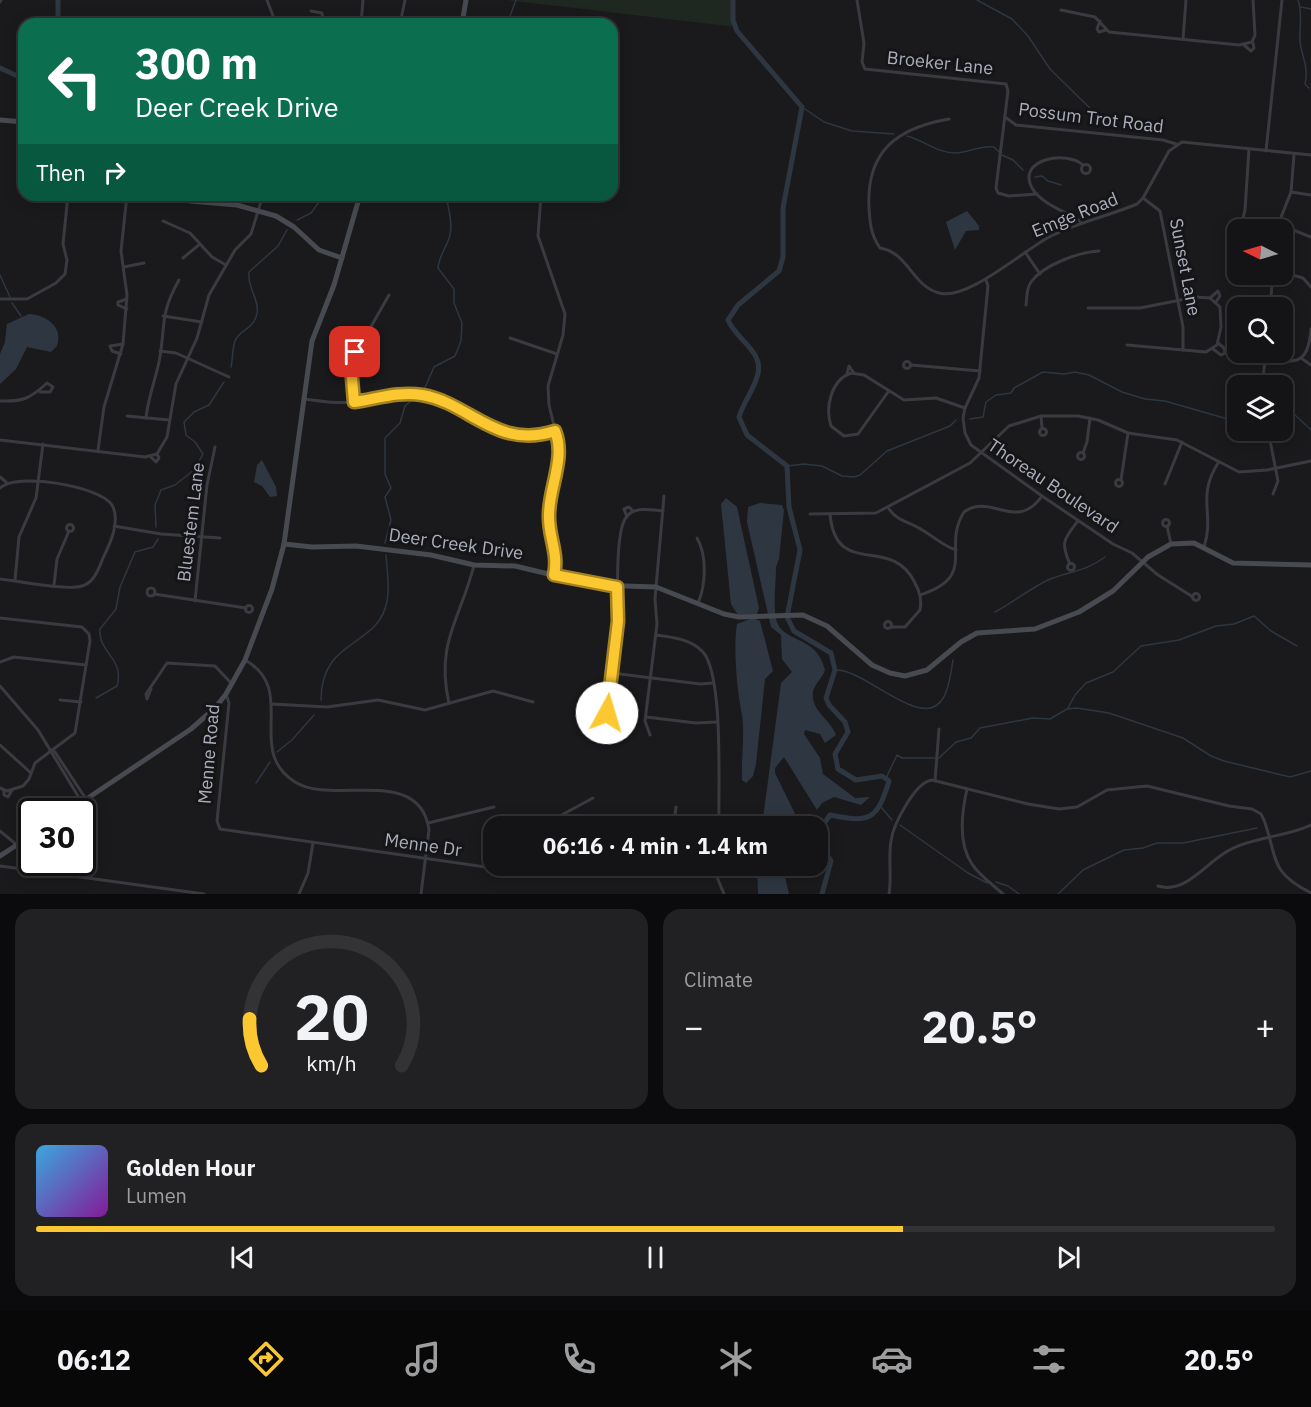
<!DOCTYPE html>
<meta charset="utf-8">
<style>
body{margin:0;font-family:"IBM Plex Sans",sans-serif;background:#212022;color:#f1f3f6;height:100vh;display:flex;flex-direction:column;font-size:22px;white-space:nowrap}
*{box-sizing:border-box;margin:0}
p{font-size:20px;color:#9d9ea0}
.icon{flex:none;width:33px;height:33px;fill:none;stroke:currentColor;stroke-width:2;stroke-linecap:round;stroke-linejoin:round}
.map{position:relative;height:894px;overflow:hidden}
.sheet{display:flex;flex-direction:column;gap:15px;padding:15px;background:#0b0a0c;flex:1}
.sheet>*{flex:none}
.top-card{position:absolute;left:18px;top:18px;width:600px;height:183px;border-radius:18px;box-shadow:0 3px 15px #0003,0 0 0 2px #333234;background:#0b6e4f;color:#fff;overflow:hidden}
.needle{width:39px;rotate:275deg}
.tools{position:absolute;left:1227px;top:219px;display:grid;gap:12px}
.tools a{display:grid;place-items:center;width:66px;height:66px;border-radius:12px;background:#141315;box-shadow:0 3px 15px #0003,0 0 0 2px #333234;font-size:30px}
.speed{position:absolute;left:18px;top:798px;display:flex;gap:12px;font-size:30px;font-weight:700;text-align:center}
.speed>*{display:grid;place-content:center;width:78px;height:78px;border-radius:50%;background:#141315;box-shadow:0 3px 15px #0003,0 0 0 2px #333234;line-height:1}
.speed .limit{border:3px solid #111;border-radius:9px;background:#fff;color:#111}
.pin{position:absolute;display:grid;place-items:center;width:51px;height:51px;color:#fff;margin:-26px;border-radius:12px;box-shadow:0 3px 9px #0006}
.me{position:absolute;width:66px;margin:-33px;rotate:6deg;stroke-linejoin:round;filter:drop-shadow(0 0 4px #0008)}
.turn{display:flex;align-items:center;gap:21px;height:126px;padding:0 18px;font-size:27px}
.turn .icon{width:78px;height:78px;stroke-width:2.5}
.turn b{display:block;font-size:42px;line-height:51px}
.then{display:flex;align-items:center;height:57px;padding:0 18px;background:#0003;gap:12px;font-size:22px}
.big{font-size:45px;font-weight:800;line-height:1.1}
.sheet .widget{flex:1;display:flex;flex-direction:column;justify-content:center;gap:9px;min-width:0;padding:0 21px;border-radius:18px;background:#212022}
.sheet .dial{align-items:center;gap:0}
.dial svg{height:156px;overflow:visible;fill:none;stroke:#333234;stroke-width:7;stroke-linecap:round;text-anchor:middle}
.dial text{fill:#f1f3f6;stroke:none}
.song{display:flex;align-items:center;gap:18px}
.cover{width:72px;height:72px;border-radius:9px;background:linear-gradient(135deg,hsl(200 70% 55%),hsl(290 70% 35%))}
.played{height:6px;border-radius:3px;background:linear-gradient(90deg,#fbc832 70%,#333234 70%)}
.keys{display:flex;justify-content:space-around;direction:ltr}
.heat{display:flex;justify-content:space-between;align-items:center;font-size:33px;direction:ltr}
.sheet .tiles{flex:1;display:grid;gap:15px;grid-template-columns:1fr 1fr}
.widget:last-child{grid-column:span 2}
.trip{position:absolute;left:483px;top:816px;width:345px;height:60px;border-radius:18px;background:#141315;box-shadow:0 3px 15px #0003,0 0 0 2px #333234;font-weight:800;line-height:60px;text-align:center}
.dock{display:flex;height:96px;justify-content:space-around;align-items:center;background:#080808;color:#9d9ea0}
.dock .icon{width:42px;height:42px}
.dock .current{color:#fbc832}
.dock b{font-size:27px;color:#f1f3f6}
.map>svg:first-child{display:block}
</style>
<div class="map">
<svg width="1311" height="894" viewBox="0 0 1311 894">
<rect width="100%" height="100%" fill="#1a191c"/>
<path fill="#1f2721" d="M505,0h226v11l5,16z"/>
<g fill="#2e3741">
<path d="M967,211l12,15v4l-13,1 -11,19 -9,-28z"/>
<path d="M29,314c16,1 35,12 28,32l-6,6 -24,-5 -11,22 -16,15v-30l5,-12 2,-18z"/>
<path d="M262,460l14,27 1,9 -7,1 -8,-11 -8,-4 3,-17z"/>
<path d="M726,498l11,9 22,101 -2,6 -19,1 -7,-11 -10,-100z"/>
<path d="M760,503l22,2 2,5 -5,49 -3,8c0,16 -3,36 0,52 6,25 41,15 49,51 -2,7 -11,15 -12,22 -3,18 18,28 23,43l-11,8 -5,-9 -15,-4 -1,4 16,24 3,16 32,24 15,-1 -9,8 -27,-8 -12,6 -5,7 -33,-53 -9,11v5l26,53h-39l19,-143 11,-11 -10,-13 -1,-24 -10,-8 -24,-105 1,-15z"/>
<path d="M753,618l7,3 13,50 -8,8 -9,85 -3,12 -7,7 -4,-3c-1,-21 3,-44 0,-65 -5,-25 -9,-67 -5,-91z"/>
<path d="M757,866h46l-4,5 -15,1 5,22h-31z"/>
</g>
<g fill="none" stroke-linecap="round" stroke-linejoin="round">
<g stroke="#2e3741" stroke-width="1.5">
<path d="M977,0l35,19 16,17 22,33 51,50"/>
<path d="M1298,0c5,14 1,28 2,42 2,15 9,26 5,42l4,4"/>
<path d="M1301,7l10,2"/>
<path d="M507,24l9,-24"/>
<path d="M802,107l22,15 28,9 42,3"/>
<path d="M907,136c16,4 32,18 50,17 13,-1 24,-8 37,-6l5,5"/>
<path d="M1002,155l11,5 10,10"/>
<path d="M1035,177l7,-1 6,5 13,4"/>
<path d="M297,220l14,-7 13,-18"/>
<path d="M0,275l10,22"/>
<path d="M12,303l9,13"/>
<path d="M231,367c2,-8 1,-22 5,-28 6,-11 16,-8 21,-25 3,-14 -10,-26 -8,-42l29,-26 9,-16"/>
<path d="M423,392l11,-25 21,-11 6,-15 1,-18 -8,-20v-14l-16,-21c1,-13 9,-21 12,-33 3,-13 -2,-27 -4,-40"/>
<path d="M1282,413l12,1 17,16"/>
<path d="M970,419l13,-2 3,-15 10,-7 15,-2 3,-5 29,-16 21,2 11,-2 14,3 33,17 23,7 20,2 73,21"/>
<path d="M787,466l17,-2 18,2 20,10 12,1 6,-2 27,-24 63,-25 6,-6"/>
<path d="M156,527l-1,-22 6,-15 14,-5 19,-15 9,-16 -8,-12 -9,-7 -2,-13 10,-10 15,-7 15,-23"/>
<path d="M385,543l6,-23 -6,-23 6,-9 -6,-14v-36l15,-15 5,-17 10,-9"/>
<path d="M995,612c19,-10 34,-23 53,-32 22,-9 37,-8 57,-23"/>
<path d="M835,670c19,-2 55,29 78,36 33,12 36,-21 40,-46"/>
<path d="M96,698l21,-12c8,-28 -19,-33 -17,-57l16,-20 4,-22 15,-35 18,-5 5,-8"/>
<path d="M321,700c0,-63 58,-52 66,-99 3,-13 0,-32 -1,-46"/>
<path d="M1068,708l7,-13 11,-12 27,-11 28,-26 38,-6 37,-14 18,-2 20,-8 17,15 26,15"/>
<path d="M277,752l15,-12 22,-25"/>
<path d="M939,758l17,-16 15,-4 9,-10 53,-10 17,1 17,-10 10,-1 32,5 74,25 28,18 13,5 66,16 21,-6"/>
<path d="M889,781l-2,-5 10,-21 5,3h33"/>
<path d="M256,783l14,-21"/>
<path d="M881,807l11,13"/>
<path d="M900,825l68,48 19,10"/>
<path d="M996,882l12,4 11,8"/>
<path d="M1058,894l25,-24 41,-20 19,-2 14,-5h26l74,-15"/>
</g>
<g stroke="#2e3741" stroke-width="5">
<path d="M733,0v20l4,11 65,76 -19,101v49l-4,14 -41,34 -10,15c8,20 38,32 29,57 -4,14 -14,26 -18,40l8,18 40,31 2,41 11,43 -13,67 7,14 37,22 4,17 -9,28 3,7 16,17 3,10 -13,22 3,15 18,11 26,-4 7,5c-12,40 -20,42 -59,34l-12,17"/>
<path d="M58,24v-24"/>
<path d="M0,68l24,11"/>
<path d="M818,840l13,21 -9,33"/>
</g>
<g stroke="#3a3b41" stroke-width="3">
<path d="M267,0l9,24"/>
<path d="M857,0l7,43 -2,19 3,7 141,15 2,7 -12,97 2,5 11,3 28,-2"/>
<path d="M0,2l1,-2"/>
<path d="M1061,10l34,7 14,15 130,13 13,-3 3,-7 -2,-35"/>
<path d="M311,11l11,2 1,11"/>
<path d="M1100,21l-3,8 2,3 7,-2"/>
<path d="M361,24l2,-24"/>
<path d="M400,24l5,-24"/>
<path d="M1183,39l3,-39"/>
<path d="M1244,45l7,6 3,-3 -1,-5"/>
<path d="M1005,117l11,8 147,15 13,4"/>
<path d="M949,119c-52,9 -83,32 -80,89 1,16 2,27 11,40 29,5 31,37 59,45 29,8 86,-44 112,-57 27,-14 58,-20 86,-32l6,-6 26,-47 13,-9 129,13"/>
<path d="M1266,151l16,-151"/>
<circle cx="1086" cy="169" r="4.5"/>
<path d="M1291,192l20,3"/>
<path d="M541,195l-3,41 27,78 -2,21 -15,51 1,19 9,37 -9,69 8,45 -3,19"/>
<path d="M1143,198l17,13 23,116v23"/>
<path d="M225,204l1,-9"/>
<path d="M163,221l27,12 22,24 14,8"/>
<path d="M1083,223c-15,-11 -41,-18 -51,-35 -16,-29 35,-38 51,-23"/>
<path d="M1278,224l33,13"/>
<path d="M1240,230l5,-20 4,-61"/>
<path d="M1276,230l15,-38 3,-37"/>
<path d="M1025,252l15,22"/>
<path d="M1237,256l1,-16"/>
<path d="M183,258l17,-14"/>
<path d="M124,267l20,-4"/>
<path d="M1282,272l21,6 8,9"/>
<path d="M986,280l2,6 -9,92 -14,30 -2,10 2,15 6,12 71,51 71,48 19,9 26,22 35,22"/>
<path d="M1210,298l8,-7 2,5 -4,6"/>
<path d="M0,299h27l29,-16 9,-9 2,-14 -4,-16 5,-49"/>
<path d="M1026,305c1,-7 0,-16 5,-23 12,-17 48,-30 68,-31"/>
<path d="M1088,308h52l56,-11 14,1 10,9 1,20 -4,18 -11,7 -79,-7"/>
<path d="M1270,308l2,-23 4,-11"/>
<path d="M127,309l-9,-4v-3l9,-3"/>
<path d="M163,316l39,6"/>
<path d="M510,338l47,16"/>
<path d="M1213,349l8,6 4,-2 -1,-5 -6,-5"/>
<path d="M160,351l16,2 53,24"/>
<path d="M121,354l-9,-3 -2,-5 13,-2"/>
<path d="M1301,358l10,7"/>
<path d="M1265,359c32,4 43,6 46,-30"/>
<circle cx="907" cy="365" r="3.5"/>
<path d="M911,365l69,6"/>
<path d="M847,374l2,-8 5,7"/>
<path d="M1262,386l4,-34"/>
<path d="M888,392l-30,42 -14,2 -13,-10c-6,-19 0,-46 20,-53l13,2 40,25 32,-2 29,10"/>
<path d="M305,399c15,2 31,5 46,3 25,-2 49,-12 74,-7 46,11 73,54 130,36"/>
<path d="M1236,399l2,-1"/>
<path d="M0,401c23,1 31,-3 47,-18l6,4 -3,5h-10"/>
<path d="M354,402l-2,-42 37,-65"/>
<path d="M127,416l42,4"/>
<path d="M1041,416l1,12"/>
<path d="M146,418c2,-20 9,-37 13,-56 7,-36 0,-47 20,-82"/>
<circle cx="1043" cy="432" r="3.5"/>
<path d="M1268,430l10,51 -5,13"/>
<path d="M0,440l145,17 12,-3 10,-17 9,-53 21,-46 12,-43 26,-45 16,-16 12,-39"/>
<path d="M98,450l6,-43 19,-63 4,-49 -6,-44 6,-56"/>
<circle cx="1081" cy="456" r="3.5"/>
<path d="M1083,453l4,-11 3,-24"/>
<path d="M151,457l5,5 3,-4 -2,-4"/>
<path d="M0,477l6,5"/>
<circle cx="1119" cy="483" r="3.5"/>
<path d="M1121,480l7,-47"/>
<path d="M1165,484l17,-42"/>
<path d="M0,488c16,-16 100,-2 112,17 9,16 -2,39 -9,53 -4,10 -9,25 -21,28 -16,5 -63,-5 -82,-7"/>
<path d="M889,509c8,12 21,13 33,21 13,7 19,15 34,20"/>
<path d="M810,514l66,-1 94,-50 39,-37 32,-10h37l20,4 30,13 49,7 62,32 28,-2 44,-9"/>
<path d="M830,514c6,66 61,19 85,69 5,9 7,18 5,27l-15,17h-14"/>
<path d="M627,517l-3,-8 5,-2 4,4"/>
<circle cx="1166" cy="523" r="3.5"/>
<circle cx="70" cy="528" r="3.5"/>
<path d="M114,526l47,8 59,4"/>
<path d="M1167,526l4,18"/>
<path d="M697,538c10,17 9,47 1,65"/>
<path d="M1204,547c11,-33 -8,-49 14,-84"/>
<circle cx="1071" cy="567" r="3.5"/>
<path d="M1070,564c-10,-22 -6,-25 8,-43"/>
<path d="M15,580l4,-43 17,-39 7,-54"/>
<path d="M54,585l3,-26 12,-28"/>
<circle cx="151" cy="592" r="4"/>
<circle cx="1196" cy="597" r="3.5"/>
<path d="M154,594l92,14"/>
<path d="M920,595c59,-19 21,-47 44,-83 27,-20 52,21 78,-16"/>
<path d="M195,601l12,-116 8,-38"/>
<circle cx="249" cy="609" r="3.5"/>
<path d="M0,618l82,9 7,7 1,7 -15,92 -40,30 -6,16 -6,7 -16,5 -7,-3"/>
<circle cx="888" cy="625" r="3.5"/>
<path d="M656,635c16,2 35,4 47,17 21,24 15,139 16,174"/>
<path d="M245,660c54,30 -1,90 50,122 37,24 125,-18 134,48l-8,64"/>
<path d="M0,662l14,-5 72,8"/>
<path d="M612,673l88,11 13,-1"/>
<path d="M0,686l38,44 43,71"/>
<path d="M151,689l-4,10 -1,-5 21,-31 48,3 16,17"/>
<path d="M226,694l3,9 -12,118 3,8 294,42 14,-5"/>
<path d="M60,700l21,2"/>
<path d="M449,703c-14,-60 12,-85 25,-138"/>
<path d="M272,704l55,3 51,-7 47,10 68,-19 40,11"/>
<path d="M646,717l50,6 21,-1"/>
<path d="M650,735l-5,-14 12,-97 -2,-25 9,-103"/>
<path d="M608,741l-3,-8c4,-37 12,-76 13,-114 0,-22 -3,-82 7,-100 8,-14 26,-9 38,-8"/>
<path d="M0,745l31,28"/>
<path d="M51,750l4,2 31,47"/>
<path d="M935,781l4,-52"/>
<path d="M967,789c-5,22 -9,55 5,75 7,11 21,21 31,30"/>
<path d="M4,790v5l4,2 4,-7"/>
<path d="M649,819l48,7h22"/>
<path d="M674,822l2,-15"/>
<path d="M428,823l66,-16"/>
<path d="M549,826l7,-8 37,-20"/>
<path d="M0,831l17,14"/>
<path d="M0,866l204,28"/>
<path d="M717,866v11l7,17"/>
<path d="M1158,886c26,8 46,-20 65,-32 25,-17 60,-16 88,-29"/>
<path d="M299,894l9,-21 5,-30"/>
<path d="M889,894c3,-18 -1,-35 2,-53 2,-16 24,-59 41,-61l96,24 31,5 18,-2 30,-17 40,-4 82,20 23,3 9,5 3,6c14,39 5,52 47,73"/>
</g>
<g stroke="#484a51" stroke-width="5">
<path d="M462,24l4,-24"/>
<path d="M0,120l24,2"/>
<path d="M176,195l14,6 47,4 39,11 18,11 25,23 23,8"/>
<path d="M284,544l28,3 44,-1 75,9 43,10 41,1 80,19 61,2 68,27 15,3 64,-2 24,11 45,39 18,8 15,3 22,-6 34,-28 16,-9 58,-4 44,-17 34,-21 35,-34 23,-13 23,-1 39,20 78,2"/>
<path d="M67,812l124,-83 24,-21 11,-14 19,-34 27,-71 12,-45 28,-203 22,-56 26,-90"/>
<path d="M0,856l32,-21"/>
</g>
</g>
<g fill="none" stroke-linecap="round" stroke-linejoin="round">
<defs>
<path id="route" d="M355,352l-4,15 3,35c22,-3 45,-11 68,-7 48,8 74,55 133,36 11,27 -6,56 -6,84 -1,21 10,38 5,60l63,12 1,34 -11,92"/>
</defs>
<use href="#route" stroke="#a38220" stroke-width="15"/>
<use href="#route" stroke="#fbc832" stroke-width="10"/>
</g>
<g text-anchor="middle" stroke-width="6" stroke-linejoin="round" paint-order="stroke">
<g font-size="18" fill="#abafbc" stroke="#151417">
<text transform="translate(940 63) rotate(6)" y="6">Broeker Lane</text>
<text transform="translate(1091 118) rotate(7)" y="6">Possum Trot Road</text>
<text transform="translate(1075 215) rotate(-22)" y="6">Emge Road</text>
<text transform="translate(1185 267) rotate(79)" y="6">Sunset Lane</text>
<text transform="translate(1053 486) rotate(34)" y="6">Thoreau Boulevard</text>
<text transform="translate(191 522) rotate(-83)" y="6">Bluestem Lane</text>
<text transform="translate(456 544) rotate(8)" y="6">Deer Creek Drive</text>
<text transform="translate(209 754) rotate(-85)" y="6">Menne Road</text>
<text transform="translate(423 845) rotate(8)" y="6">Menne Dr</text>
</g>
</g>
</svg>
<div class="tools">
<a><svg class="needle" viewBox="-14 -14 28 28"><path d="M0-13l5 13h-10z" fill="#e53935"/><path d="M0 13l5-13h-10z" fill="#9d9ea0"/></svg></a>
<a><svg class="icon" aria-label="search" viewBox="0 0 24 24"><circle cx="10" cy="10" r="6"/><path d="M15 15l6 6"/></svg></a>
<a><svg class="icon" aria-label="layers" viewBox="0 0 24 24"><path d="M12 4l9 5-9 5-9-5zM3 14l9 5 9-5"/></svg></a>
</div>
<div class="speed"><div class="limit">30</div></div>
<div class="pin" style="left:355px;top:352px;background:#d93025"><svg class="icon" aria-label="arrive" viewBox="0 0 24 24"><path d="M6 21V4h12l-3 4 3 4H6"/></svg></div>
<svg class="me" style="left:607px;top:713px" viewBox="-20 -20 40 40"><circle r="19" fill="#fff"/><path d="M0-13L10 11 0 6-10 11z" fill="#fbc832"/></svg>
<div class="trip">06:16 · 4 min · 1.4 km</div>
<div class="top-card">
<div class="turn"><svg class="icon" aria-label="left" viewBox="0 0 24 24"><path d="M17 20v-9H6M10 6l-5 5 5 5"/></svg><div><b>300 m</b>Deer Creek Drive</div></div>
<div class="then">Then<svg class="icon" aria-label="right" viewBox="0 0 24 24"><path d="M7 20v-9h11M14 6l5 5-5 5"/></svg></div>
</div>
</div>
<section class="sheet">
<div class="tiles">
<div class="widget dial"><svg viewBox="0 0 100 80">
<path d="M14 69A42 42 0 1 1 86 69"/>
<path d="M14 69A42 42 0 0 1 8 45" stroke="#fbc832"/>
<text x="50" y="56" font-size="32" font-weight="700">20</text>
<text x="50" y="72" font-size="11">km/h</text>
</svg></div>
<div class="widget"><p>Climate</p>
<div class="heat"><a>−</a><b class="big">20.5°</b><a>+</a></div>
</div>
<div class="widget">
<div class="song"><i class="cover"></i><div><b>Golden Hour</b><p>Lumen</p></div></div>
<div class="played"></div>
<div class="keys"><svg class="icon" aria-label="previous" viewBox="0 0 24 24"><path d="M18 5L8 12l10 7zM5 5v14"/></svg><svg class="icon" aria-label="pause" viewBox="0 0 24 24"><path d="M8 5v14M16 5v14"/></svg><svg class="icon" aria-label="next" viewBox="0 0 24 24"><path d="M6 5l10 7-10 7zM19 5v14"/></svg></div>
</div>
</div>
</section>
<nav class="dock">
<b>06:12</b>
<svg class="icon current" aria-label="directions" viewBox="0 0 24 24"><path d="M12 3l9 9-9 9-9-9zM9 14v-3h6M13 9l2 2-2 2"/></svg>
<svg class="icon" aria-label="music" viewBox="0 0 24 24"><path d="M9 18V5l10-2v13"/><circle cx="6" cy="18" r="3"/><circle cx="16" cy="16" r="3"/></svg>
<svg class="icon" aria-label="phone" viewBox="0 0 24 24"><path d="M5 4h4l2 5-3 2q2 4 5 5l2-3 5 2v4C11 20 4 13 5 4z"/></svg>
<svg class="icon" aria-label="climate" viewBox="0 0 24 24"><path d="M12 3v18M4 7l16 10M4 17L20 7"/></svg>
<svg class="icon" aria-label="car" viewBox="0 0 24 24"><path d="M5 17H2v-5l4-1 3-4h7l3 4 3 1v5h-3M9 17h6M6 11h13"/><circle cx="7" cy="17" r="2"/><circle cx="17" cy="17" r="2"/></svg>
<svg class="icon" aria-label="filters" viewBox="0 0 24 24"><path d="M4 7h16M4 17h16"/><circle cx="9" cy="7" r="2"/><circle cx="15" cy="17" r="2"/></svg>
<b>20.5°</b>
</nav>
